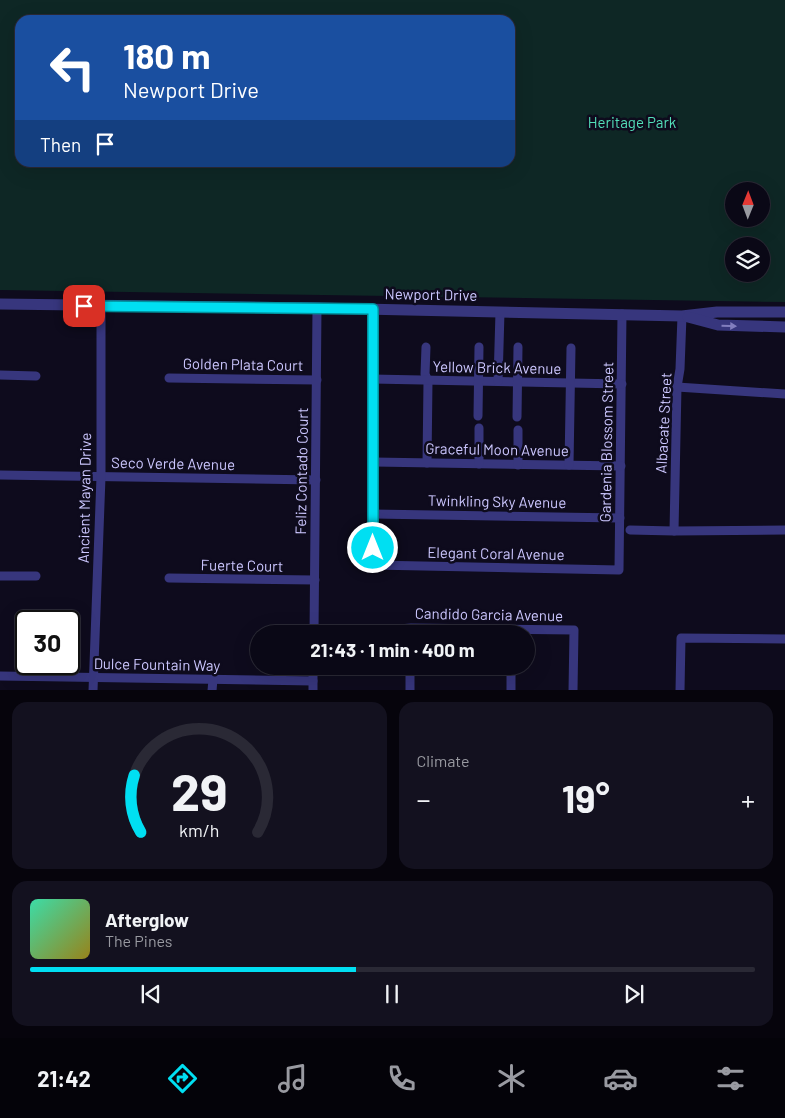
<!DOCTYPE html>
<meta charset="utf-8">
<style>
body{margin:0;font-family:Barlow,sans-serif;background:#13111f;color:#f1f3f6;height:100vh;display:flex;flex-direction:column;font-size:19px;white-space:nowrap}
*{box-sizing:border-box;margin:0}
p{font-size:16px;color:#999aa1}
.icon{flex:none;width:28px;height:28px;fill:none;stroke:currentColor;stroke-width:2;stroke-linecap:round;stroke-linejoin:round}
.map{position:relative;height:690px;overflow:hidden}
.details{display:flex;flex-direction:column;gap:12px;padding:12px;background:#06040c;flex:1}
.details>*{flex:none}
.hud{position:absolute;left:15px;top:15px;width:500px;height:152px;border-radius:15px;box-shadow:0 5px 20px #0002,0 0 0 1px #2a2935;background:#1a4fa0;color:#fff;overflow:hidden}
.needle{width:32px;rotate:1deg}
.tools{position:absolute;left:725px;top:182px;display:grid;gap:10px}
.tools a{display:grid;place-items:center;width:45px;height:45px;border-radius:50%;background:#0a0816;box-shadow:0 5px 20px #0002,0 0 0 1px #2a2935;font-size:25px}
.speed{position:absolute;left:15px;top:610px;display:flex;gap:10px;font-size:25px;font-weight:700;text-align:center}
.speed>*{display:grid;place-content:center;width:65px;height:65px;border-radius:50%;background:#0a0816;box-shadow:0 5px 20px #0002,0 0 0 1px #2a2935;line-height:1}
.speed .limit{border:2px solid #111;border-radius:8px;background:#fff;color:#111}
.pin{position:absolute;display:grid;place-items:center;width:42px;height:42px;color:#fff;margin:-21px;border-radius:10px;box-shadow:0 2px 8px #0006}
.me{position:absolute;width:55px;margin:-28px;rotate:0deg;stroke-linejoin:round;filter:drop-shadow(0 0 4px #0008)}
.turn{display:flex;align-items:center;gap:18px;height:105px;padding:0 25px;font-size:22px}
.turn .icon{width:65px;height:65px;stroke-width:2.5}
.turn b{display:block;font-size:35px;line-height:42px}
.then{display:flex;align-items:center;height:48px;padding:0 25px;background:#0003;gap:10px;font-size:19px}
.big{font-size:38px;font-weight:700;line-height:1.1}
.details .card{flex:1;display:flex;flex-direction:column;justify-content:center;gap:8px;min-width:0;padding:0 18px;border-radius:15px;background:#13111f}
.details .dial{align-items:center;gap:0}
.dial svg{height:130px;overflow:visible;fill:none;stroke:#2a2935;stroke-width:7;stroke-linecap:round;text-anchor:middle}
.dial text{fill:#f1f3f6;stroke:none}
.song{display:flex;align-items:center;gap:15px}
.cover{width:60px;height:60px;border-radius:8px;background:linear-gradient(135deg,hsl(160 70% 55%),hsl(50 70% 35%))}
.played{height:5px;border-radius:2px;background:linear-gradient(90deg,#00dff2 45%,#2a2935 45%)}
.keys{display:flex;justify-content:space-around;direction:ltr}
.heat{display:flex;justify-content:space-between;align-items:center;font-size:28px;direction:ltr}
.details .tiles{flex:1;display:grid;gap:12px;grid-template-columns:1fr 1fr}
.card:last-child{grid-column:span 2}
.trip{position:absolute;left:250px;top:625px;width:285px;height:50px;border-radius:25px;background:#0a0816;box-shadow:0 5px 20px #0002,0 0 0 1px #2a2935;font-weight:700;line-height:50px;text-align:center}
.tab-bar{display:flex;height:80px;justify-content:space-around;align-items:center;background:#040309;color:#999aa1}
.tab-bar .icon{width:35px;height:35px}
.tab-bar .on{color:#00dff2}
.tab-bar b{font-size:22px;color:#f1f3f6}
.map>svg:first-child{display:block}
</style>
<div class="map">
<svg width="785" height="691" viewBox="0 0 785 691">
<rect width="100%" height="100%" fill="#0e0b1d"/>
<path fill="#0e2725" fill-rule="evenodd" d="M0,0h785v302l-785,-12zM20,20h490v142h-490zM734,191h27v28h-27zM761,246v28h-27v-28z"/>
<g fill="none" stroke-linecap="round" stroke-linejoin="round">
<g stroke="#37367d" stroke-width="9">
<path d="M373,309v256l246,5 3,-256"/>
<path d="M426,347l-1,27 3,7 -1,82"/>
<path d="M0,375l36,1"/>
<path d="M169,378l148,2"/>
<path d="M372,379l250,5"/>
<path d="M498,381l2,-69"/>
<path d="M677,387l108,7"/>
<path d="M478,416l1,-69"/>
<path d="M517,417l1,-70"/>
<path d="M374,462l247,4"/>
<path d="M479,464v-36"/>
<path d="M518,465v-35"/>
<path d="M569,465l2,-117"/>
<path d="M0,475l316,5"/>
<path d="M373,514l247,4"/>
<path d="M630,530l44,1 111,-1"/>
<path d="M674,531l3,-144 3,-18 2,-53"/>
<path d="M0,576h36"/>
<path d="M169,578l146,2"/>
<path d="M314,631l48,1 49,-4 163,2 -1,61"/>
<path d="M314,634l3,-326"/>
<path d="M0,676l313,5"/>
<path d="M93,691l8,-214v-171"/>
<path d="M212,691l1,-12"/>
<path d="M313,691v-25"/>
<path d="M410,691v-25"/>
<path d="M511,691v-25"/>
<path d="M680,691l1,-53 104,1"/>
</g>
<g stroke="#37367d" stroke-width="11">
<path d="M0,304l317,4 365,8 35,-4h68"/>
<path d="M688,317l30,8 67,2"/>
</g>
</g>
<defs><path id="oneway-solid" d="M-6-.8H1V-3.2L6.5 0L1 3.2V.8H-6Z" transform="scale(1.25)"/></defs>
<use fill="#827ebe" href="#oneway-solid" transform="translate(729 326) rotate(2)"/>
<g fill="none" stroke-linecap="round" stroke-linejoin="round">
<defs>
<path id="route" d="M84,306l289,3v239"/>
</defs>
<use href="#route" stroke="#00919d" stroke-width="12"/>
<use href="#route" stroke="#00dff2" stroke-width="9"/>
</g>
<g text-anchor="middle" stroke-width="5" stroke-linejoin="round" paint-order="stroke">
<g font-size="15" fill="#53dfb9" stroke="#0e0b1d">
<text x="632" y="128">Heritage Park</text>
</g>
<g font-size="15" fill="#ccc7ff" stroke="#0e0b1d">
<text transform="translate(431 295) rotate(1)" y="5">Newport Drive</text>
<text transform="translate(243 365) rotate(1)" y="5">Golden Plata Court</text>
<text transform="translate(497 368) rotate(1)" y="5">Yellow Brick Avenue</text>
<text transform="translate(664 423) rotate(-87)" y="5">Albacate Street</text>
<text transform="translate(607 442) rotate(-89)" y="5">Gardenia Blossom Street</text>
<text transform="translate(497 450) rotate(1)" y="5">Graceful Moon Avenue</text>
<text transform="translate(173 464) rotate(1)" y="5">Seco Verde Avenue</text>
<text transform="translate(302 471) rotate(-89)" y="5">Feliz Contado Court</text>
<text transform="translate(85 498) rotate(-89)" y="5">Ancient Mayan Drive</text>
<text transform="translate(497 502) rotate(1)" y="5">Twinkling Sky Avenue</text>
<text transform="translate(496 554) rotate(1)" y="5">Elegant Coral Avenue</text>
<text transform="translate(242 566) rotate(1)" y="5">Fuerte Court</text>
<text transform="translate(489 615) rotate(1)" y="5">Candido Garcia Avenue</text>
<text transform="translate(157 665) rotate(1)" y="5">Dulce Fountain Way</text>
</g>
</g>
</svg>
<div class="tools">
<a><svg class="needle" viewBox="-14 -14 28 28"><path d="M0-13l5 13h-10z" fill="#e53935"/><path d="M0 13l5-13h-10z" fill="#999aa1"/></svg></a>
<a><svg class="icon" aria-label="layers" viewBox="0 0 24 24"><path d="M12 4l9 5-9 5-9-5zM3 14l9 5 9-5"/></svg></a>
</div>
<div class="speed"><div class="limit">30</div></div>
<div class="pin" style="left:84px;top:306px;background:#d93025"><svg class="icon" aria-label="arrive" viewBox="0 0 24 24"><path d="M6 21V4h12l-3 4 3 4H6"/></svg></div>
<svg class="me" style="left:373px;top:548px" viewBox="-20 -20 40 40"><circle r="17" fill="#00dff2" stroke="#fff" stroke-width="3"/><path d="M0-11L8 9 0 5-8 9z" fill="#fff"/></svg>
<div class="trip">21:43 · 1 min · 400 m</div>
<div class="hud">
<div class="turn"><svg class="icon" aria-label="left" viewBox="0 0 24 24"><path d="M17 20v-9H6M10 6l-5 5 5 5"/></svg><div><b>180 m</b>Newport Drive</div></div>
<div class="then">Then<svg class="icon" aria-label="arrive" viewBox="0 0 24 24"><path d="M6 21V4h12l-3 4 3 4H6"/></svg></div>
</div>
</div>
<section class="details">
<div class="tiles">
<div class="card dial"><svg viewBox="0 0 100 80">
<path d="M14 69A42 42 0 1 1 86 69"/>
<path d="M14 69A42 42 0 0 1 10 34" stroke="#00dff2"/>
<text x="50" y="56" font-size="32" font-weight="700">29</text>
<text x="50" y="72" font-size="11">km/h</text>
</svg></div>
<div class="card"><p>Climate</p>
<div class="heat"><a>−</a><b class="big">19°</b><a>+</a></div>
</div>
<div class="card">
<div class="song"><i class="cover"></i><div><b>Afterglow</b><p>The Pines</p></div></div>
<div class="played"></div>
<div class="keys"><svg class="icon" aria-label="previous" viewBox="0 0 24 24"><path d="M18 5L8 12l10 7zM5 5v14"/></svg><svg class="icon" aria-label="pause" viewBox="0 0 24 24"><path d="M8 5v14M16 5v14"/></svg><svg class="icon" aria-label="next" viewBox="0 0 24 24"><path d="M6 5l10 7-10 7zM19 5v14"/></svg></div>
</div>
</div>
</section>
<nav class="tab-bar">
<b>21:42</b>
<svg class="icon on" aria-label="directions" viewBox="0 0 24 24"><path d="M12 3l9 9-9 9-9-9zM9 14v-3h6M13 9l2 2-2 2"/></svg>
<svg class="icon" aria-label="music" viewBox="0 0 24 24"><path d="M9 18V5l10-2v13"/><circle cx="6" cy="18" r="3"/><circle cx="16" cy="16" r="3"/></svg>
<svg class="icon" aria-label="phone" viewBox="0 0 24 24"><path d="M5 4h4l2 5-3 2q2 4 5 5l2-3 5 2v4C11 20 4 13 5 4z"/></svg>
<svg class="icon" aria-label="climate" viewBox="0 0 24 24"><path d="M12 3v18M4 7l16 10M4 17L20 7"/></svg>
<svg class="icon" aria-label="car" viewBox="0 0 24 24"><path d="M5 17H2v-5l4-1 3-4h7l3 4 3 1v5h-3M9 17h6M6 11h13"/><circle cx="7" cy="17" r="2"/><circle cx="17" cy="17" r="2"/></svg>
<svg class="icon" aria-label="filters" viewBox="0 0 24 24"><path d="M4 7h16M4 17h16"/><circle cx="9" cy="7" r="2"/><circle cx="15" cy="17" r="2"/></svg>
</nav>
